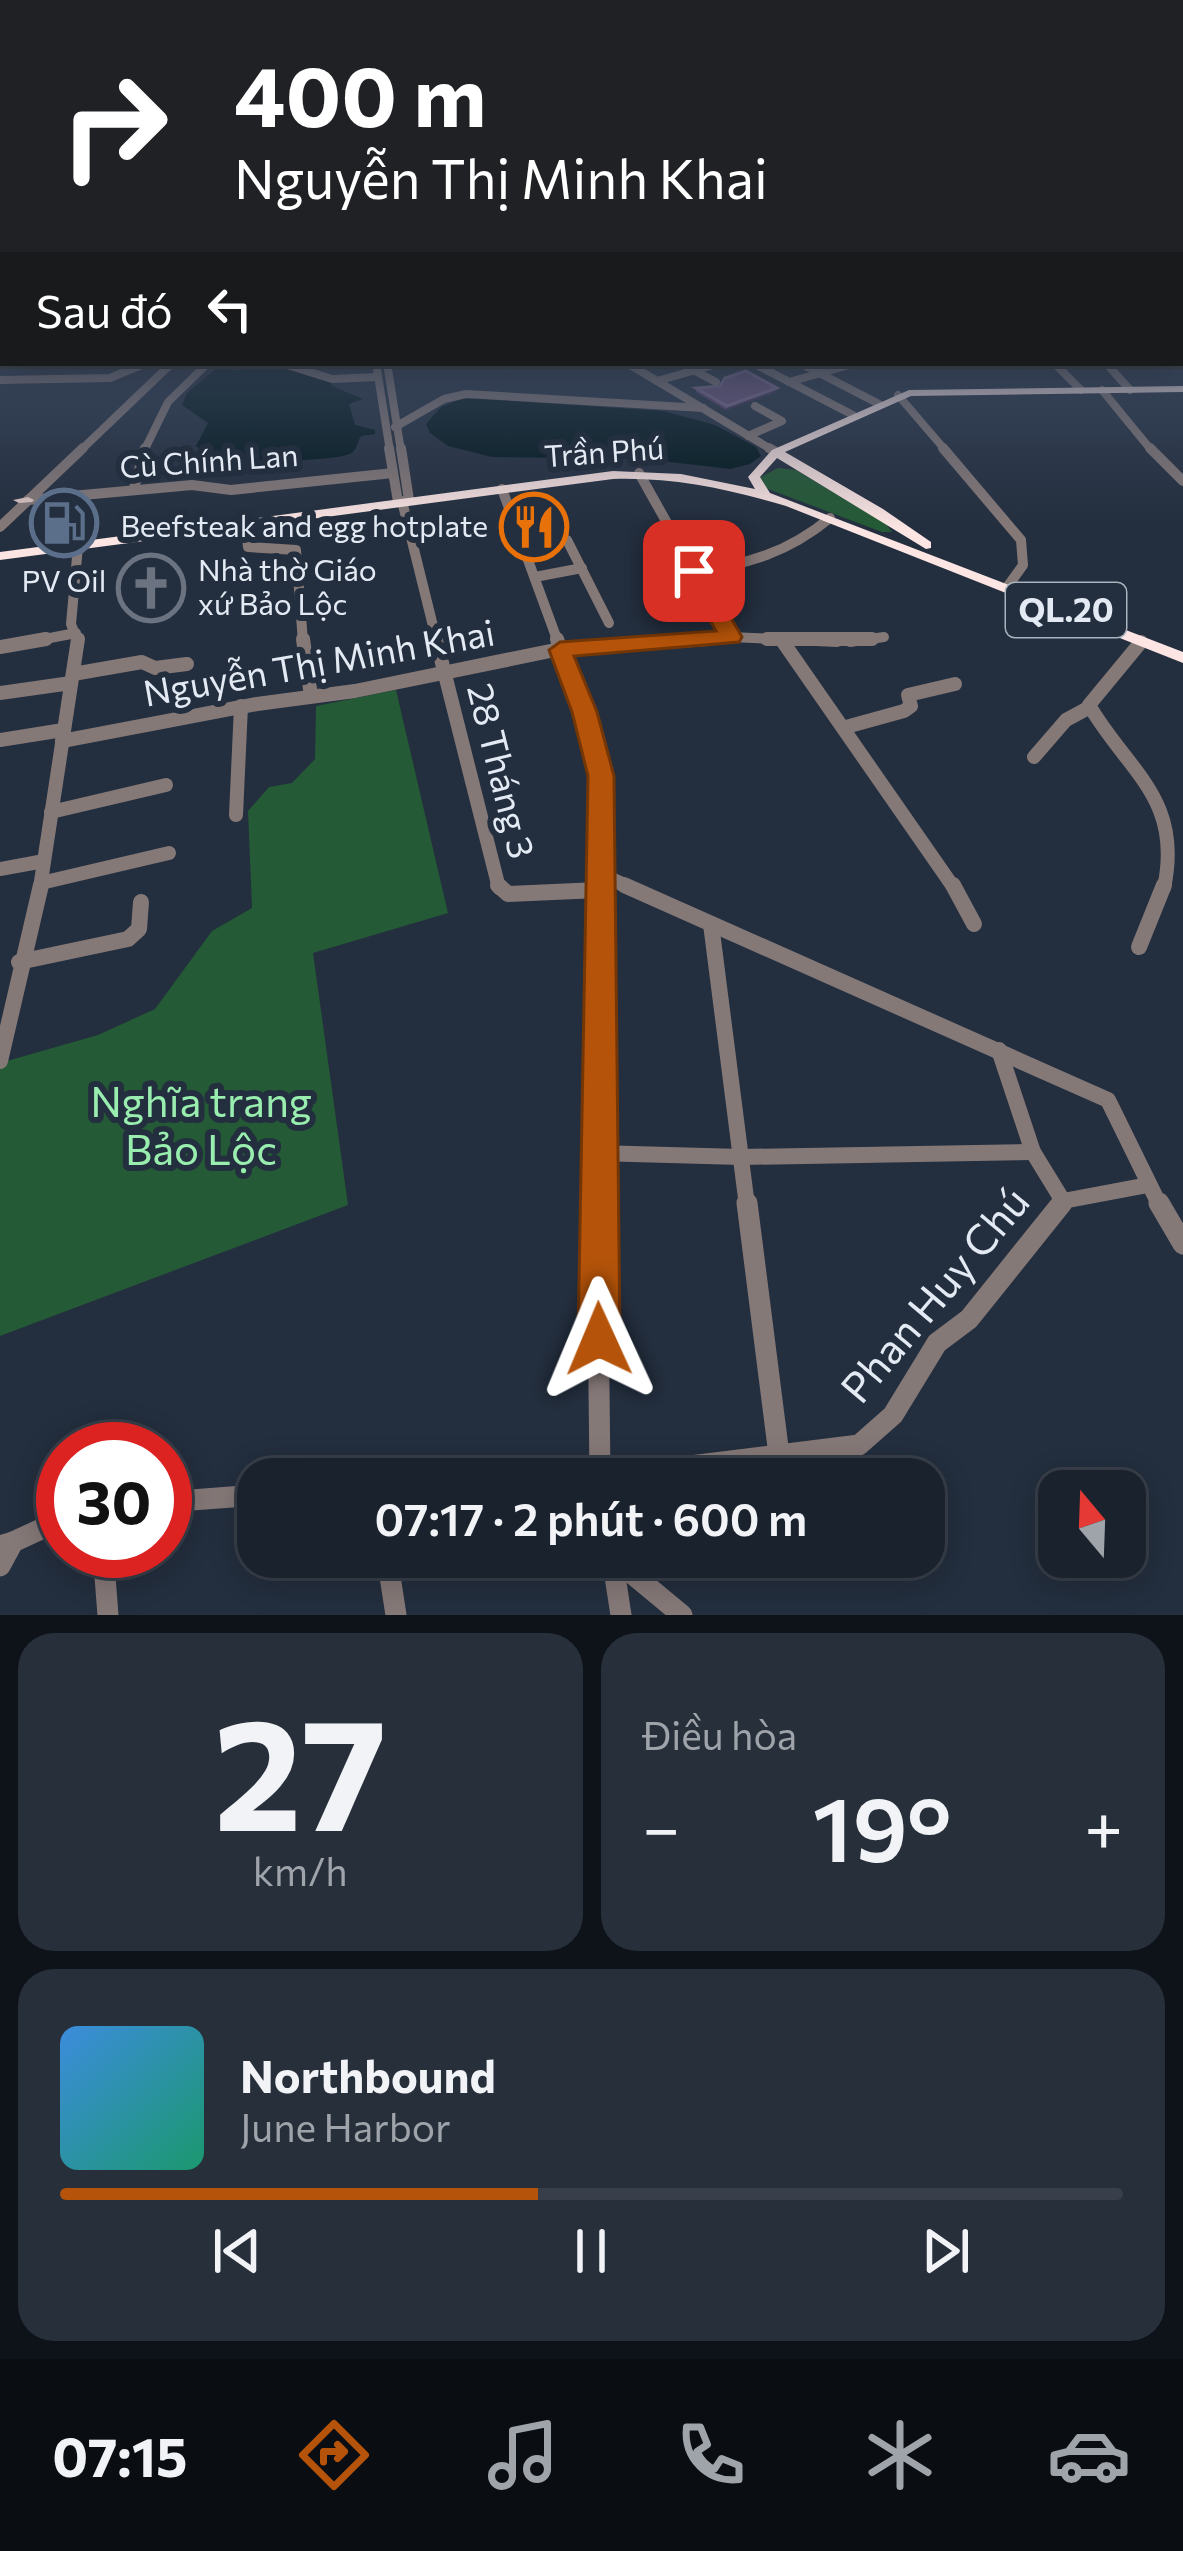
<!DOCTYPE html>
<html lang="vi">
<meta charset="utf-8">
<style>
body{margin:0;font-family:Commissioner,sans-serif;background:#272f3a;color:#f1f3f6;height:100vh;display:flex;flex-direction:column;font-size:45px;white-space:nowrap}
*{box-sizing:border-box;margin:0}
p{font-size:39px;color:#9fa4aa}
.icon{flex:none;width:66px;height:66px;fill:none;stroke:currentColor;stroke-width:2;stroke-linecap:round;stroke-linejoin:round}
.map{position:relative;height:1615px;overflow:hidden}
.panel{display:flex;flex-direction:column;gap:18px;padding:18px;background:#0e1319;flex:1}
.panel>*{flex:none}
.banner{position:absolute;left:0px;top:0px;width:1185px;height:366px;box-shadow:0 6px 30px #0003,0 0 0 3px #383f4a;background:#202124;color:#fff;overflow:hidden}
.needle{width:78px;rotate:341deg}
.tools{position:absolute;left:1038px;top:1470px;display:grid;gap:24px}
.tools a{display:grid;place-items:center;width:108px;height:108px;border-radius:24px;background:#1a222e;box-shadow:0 6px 30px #0003,0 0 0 3px #383f4a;font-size:60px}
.speed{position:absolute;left:36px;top:1422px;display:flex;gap:24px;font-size:60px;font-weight:700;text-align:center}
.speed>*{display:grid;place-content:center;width:156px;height:156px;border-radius:50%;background:#1a222e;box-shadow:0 6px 30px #0003,0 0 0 3px #383f4a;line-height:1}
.speed .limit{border:18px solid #d22;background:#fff;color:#111}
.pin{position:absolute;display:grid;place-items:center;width:102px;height:102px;color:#fff;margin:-51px;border-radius:24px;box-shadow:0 6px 18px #0006}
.me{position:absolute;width:132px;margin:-66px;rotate:359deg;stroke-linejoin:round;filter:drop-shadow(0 0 9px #0008)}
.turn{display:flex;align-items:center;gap:42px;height:252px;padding:0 36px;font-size:54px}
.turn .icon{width:156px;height:156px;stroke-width:2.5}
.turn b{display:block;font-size:84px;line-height:102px}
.then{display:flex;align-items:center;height:114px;padding:0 36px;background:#0003;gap:24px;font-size:45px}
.big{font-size:90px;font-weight:600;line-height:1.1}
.panel .card{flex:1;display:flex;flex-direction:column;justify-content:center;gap:18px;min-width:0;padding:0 42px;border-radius:36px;background:#272f3a}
.panel .dial{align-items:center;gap:0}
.dial b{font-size:156px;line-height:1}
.song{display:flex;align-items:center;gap:36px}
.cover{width:144px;height:144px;border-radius:18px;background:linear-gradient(135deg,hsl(210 70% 55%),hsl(160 70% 35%))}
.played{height:12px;border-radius:6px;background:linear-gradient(90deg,#b45309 45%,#383f4a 45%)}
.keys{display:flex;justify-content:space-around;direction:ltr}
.heat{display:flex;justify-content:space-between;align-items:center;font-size:66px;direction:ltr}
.panel .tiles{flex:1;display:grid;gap:18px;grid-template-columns:1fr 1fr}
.card:last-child{grid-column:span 2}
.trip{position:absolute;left:237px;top:1458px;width:708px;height:120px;border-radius:36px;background:#1a222e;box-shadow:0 6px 30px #0003,0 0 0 3px #383f4a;font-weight:600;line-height:120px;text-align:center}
.menu{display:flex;height:192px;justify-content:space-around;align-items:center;background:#0a0e12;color:#9fa4aa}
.menu .icon{width:84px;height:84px}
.menu .active{color:#b45309}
.menu b{font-size:54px;color:#f1f3f6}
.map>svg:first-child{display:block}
</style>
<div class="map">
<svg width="1183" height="1615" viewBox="0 0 1183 1615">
<rect width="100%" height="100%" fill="#232e3e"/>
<g fill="#245a35">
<path d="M778,468l18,2 90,54 6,8h-10l-119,-45 -4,-9z"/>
<path d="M396,690l52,223 -135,40 35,252 -348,131v-273l98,-28 57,-26 57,-78 40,-23 -4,-97 21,-24 23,-4 23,-24 1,-53z"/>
</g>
<g fill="#00171c">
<path d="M251,363c27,0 53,13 80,19l1,4 31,13 -14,5 6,21 20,5v4l-14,2c-3,5 -4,12 -8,16 -9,10 -118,11 -133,7 -6,-2 -17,-8 -24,-13l12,-23 -26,-18 5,-12 29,-24 24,1z"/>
<path d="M464,398l199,13 52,14 41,22 5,9 -11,8 -20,5 -86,-10 -152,-2 -44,-11 -18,-13 -4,-9 15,-17z"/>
</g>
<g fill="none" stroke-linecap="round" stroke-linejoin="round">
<g stroke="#857978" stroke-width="8">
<path d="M281,363l51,16 45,-2"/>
<path d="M376,363l14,88"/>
<path d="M387,363l14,88"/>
<path d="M627,363l147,88"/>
<path d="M680,363l36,19"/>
<path d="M753,363l100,52"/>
<path d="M800,363l79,41"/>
<path d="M1054,363l27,27"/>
<path d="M1106,363l24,27"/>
<path d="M0,380l110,-2 36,-15"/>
<path d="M657,381l63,-18"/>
<path d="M789,382l67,-19"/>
<path d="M1102,390l50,61"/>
<path d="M898,395l48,56"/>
<path d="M395,427l49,-28 22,-5 237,14"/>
<path d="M748,436l34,-15 -27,-15"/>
<path d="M80,451l92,-88"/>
<path d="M144,451l24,-49 40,-39"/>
</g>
<g stroke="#857978" stroke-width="10">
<path d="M389,448l9,54"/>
<path d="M401,448l8,52"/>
<path d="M769,448l7,4"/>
<path d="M943,448l78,92 2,25 -15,21"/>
<path d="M1150,448l33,33"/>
<path d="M639,473l92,164"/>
<path d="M134,488l11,-40"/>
<path d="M502,489l56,153"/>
<path d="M28,500l164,-15 39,5 162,-17"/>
<path d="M402,501l35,141"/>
<path d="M245,523l3,24 48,3 7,92"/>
<path d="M0,527l83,-79"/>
<path d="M567,540l42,83"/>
<path d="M694,571c53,-6 95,-19 136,-53"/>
<path d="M535,577l47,-9"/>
<path d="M29,642l47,-9"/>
<path d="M78,642l-7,-18 7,-78"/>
<path d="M666,642l65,-5 106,5"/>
<path d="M850,642l34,-5"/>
</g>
<g stroke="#857978" stroke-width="14">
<path d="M303,639l8,57"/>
<path d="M436,639l63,249"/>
<path d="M557,639l44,137 -1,112"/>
<path d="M767,639h105"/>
<path d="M781,639l173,249"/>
<path d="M1141,642l-52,63c39,67 94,93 75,183"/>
<path d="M0,647l46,-8"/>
<path d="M73,674l69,-12 13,6 32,-4"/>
<path d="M0,693l71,-10"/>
<path d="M846,727l58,-16 7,-5 -3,-11 47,-11"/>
<path d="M0,740l63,-10"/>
<path d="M62,741l195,-37 98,-13 205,-42 149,-10"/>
<path d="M1034,757l32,-37 24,-13"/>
<path d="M51,812l115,-27"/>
<path d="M236,815l5,-109"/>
<path d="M0,869l44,-8"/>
<path d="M600,874l31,14"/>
<path d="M41,883l128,-30"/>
<path d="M40,888l38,-249"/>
</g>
<g stroke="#857978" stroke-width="16">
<path d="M498,885l10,9 91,-4"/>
<path d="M624,885l484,215 52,106"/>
<path d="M953,885l21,39"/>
<path d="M711,924l36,282"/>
<path d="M1139,947l25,-62"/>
<path d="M19,962l109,-23 11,-10 2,-27"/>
<path d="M999,1050l34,102 30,49 85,-16"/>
<path d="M0,1061l41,-176"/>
<path d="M597,1153l144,4 292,-5"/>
<path d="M597,1206l3,-321"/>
<path d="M1059,1206l4,-5"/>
</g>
<g stroke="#857978" stroke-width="21">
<path d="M597,1203l3,276"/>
<path d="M747,1203l32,252"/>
<path d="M1159,1203l24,41"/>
<path d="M585,1479l274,-34 34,-30 44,-72 32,-24 93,-116"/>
<path d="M165,1502l93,-7"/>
<path d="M13,1542l50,-23"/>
<path d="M0,1546l13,-4 -13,24"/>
<path d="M103,1551l5,64"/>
<path d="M387,1557l9,58"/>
<path d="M612,1557l70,58"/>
<path d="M612,1557l9,58"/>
</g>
<path fill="#ddc6c3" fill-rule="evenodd" d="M28,497l6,3 -2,2 -13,1 -6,-3z"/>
<path fill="#fce5e3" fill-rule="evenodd" d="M1183,386v6l-272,4 -126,56 98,57 48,33v6l-5,1 -149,-91 -17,19 10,16 413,159v11l-397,-157c-58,-17 -113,-29 -173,-27l-613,81v-8l613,-81 68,3 74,15 -7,-12 24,-27 137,-60z"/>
</g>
<path fill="#60416f" d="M720,386l56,6 -50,18 -30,-18v-4z"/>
<path fill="#423255" d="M777,388l-1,4 -50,18 1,-4z"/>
<path fill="#6e537d" stroke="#806b90" stroke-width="3" d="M746,371l31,17 -50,18 -31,-18 24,-2 5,-8z"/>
<linearGradient id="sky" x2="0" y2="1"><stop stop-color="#131922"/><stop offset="0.57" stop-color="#3f4c63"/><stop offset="1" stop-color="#3f4c63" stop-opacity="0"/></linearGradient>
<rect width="1183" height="528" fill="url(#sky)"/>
<path fill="#b45309" stroke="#753606" stroke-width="3" d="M694,564l10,7 38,66 -3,5 -165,14 23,56 17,64 6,563 -6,14 -15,6 -15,-6 -6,-14 10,-563 -16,-64 -23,-62 11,-8 156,-11 -33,-60z"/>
<defs>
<symbol id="fuel-ring" viewBox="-11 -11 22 22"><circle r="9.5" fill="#232e3e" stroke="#5c6f8a" stroke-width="1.5"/><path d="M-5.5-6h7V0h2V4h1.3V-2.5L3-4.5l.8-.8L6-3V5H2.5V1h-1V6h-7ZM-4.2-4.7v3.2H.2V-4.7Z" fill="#5c6f8a"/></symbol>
<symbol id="restaurant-ring" viewBox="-11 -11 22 22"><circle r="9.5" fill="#232e3e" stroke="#e8710a" stroke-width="1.5"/><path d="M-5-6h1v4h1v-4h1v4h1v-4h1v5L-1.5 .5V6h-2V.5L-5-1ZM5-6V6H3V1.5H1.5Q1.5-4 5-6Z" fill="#e8710a"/></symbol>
<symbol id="church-ring" viewBox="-11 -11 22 22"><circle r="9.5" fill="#232e3e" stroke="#6b7280" stroke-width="1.5"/><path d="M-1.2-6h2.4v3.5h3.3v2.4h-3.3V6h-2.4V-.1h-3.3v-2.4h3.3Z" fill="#6b7280"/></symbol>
</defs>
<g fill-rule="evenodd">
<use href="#fuel-ring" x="26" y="485" width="76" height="76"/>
<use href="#restaurant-ring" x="496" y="489" width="76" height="76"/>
<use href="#church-ring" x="113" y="550" width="76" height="76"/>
</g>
<g text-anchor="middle" stroke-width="12" stroke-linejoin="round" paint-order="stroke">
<g font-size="30" fill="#e3eaf4" stroke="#232e3e">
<text transform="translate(604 453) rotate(-4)" y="10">Trần Phú</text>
<text transform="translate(209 462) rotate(-4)" y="10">Cù Chính Lan</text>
</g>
<g font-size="30" fill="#e3eaf4" stroke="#232e3e" text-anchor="end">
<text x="488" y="537">Beefsteak and egg hotplate</text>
<text x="198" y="581" text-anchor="start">Nhà thờ Giáo<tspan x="198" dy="34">xứ Bảo Lộc</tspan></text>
<text x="64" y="592" text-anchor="middle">PV Oil</text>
</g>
<rect fill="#232e3e" stroke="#a9b2bd" stroke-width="3" x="1006" y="583" width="120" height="54" rx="9"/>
<g font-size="33" font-weight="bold" fill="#e3eaf4">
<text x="1066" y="622">QL.20</text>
</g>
<g font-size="36" fill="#e3eaf4" stroke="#232e3e">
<text transform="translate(319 663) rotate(-10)" y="13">Nguyễn Thị Minh Khai</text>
<text transform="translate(501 771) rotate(76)" y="13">28 Tháng 3</text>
</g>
<g font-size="42" fill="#99eeaf" stroke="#232e3e">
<text x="201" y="1117">Nghĩa trang<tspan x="201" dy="48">Bảo Lộc</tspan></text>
</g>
<g font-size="42" fill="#e3eaf4" stroke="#232e3e">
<text transform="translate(935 1295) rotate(-50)" y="15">Phan Huy Chú</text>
</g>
</g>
</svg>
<div class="tools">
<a><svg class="needle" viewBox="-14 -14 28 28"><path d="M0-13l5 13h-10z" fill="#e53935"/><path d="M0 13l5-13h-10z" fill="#9fa4aa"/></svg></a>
</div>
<div class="speed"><div class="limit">30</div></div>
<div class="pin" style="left:694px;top:571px;background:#d93025"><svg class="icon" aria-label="arrive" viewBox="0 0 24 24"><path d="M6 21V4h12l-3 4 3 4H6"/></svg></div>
<svg class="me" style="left:599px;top:1339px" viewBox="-20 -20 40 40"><path d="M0-17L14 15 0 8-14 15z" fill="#b45309" stroke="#fff" stroke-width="4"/></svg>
<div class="trip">07:17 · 2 phút · 600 m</div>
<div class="banner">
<div class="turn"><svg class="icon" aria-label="right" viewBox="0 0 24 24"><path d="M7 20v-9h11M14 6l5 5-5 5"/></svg><div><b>400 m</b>Nguyễn Thị Minh Khai</div></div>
<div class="then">Sau đó<svg class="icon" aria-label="left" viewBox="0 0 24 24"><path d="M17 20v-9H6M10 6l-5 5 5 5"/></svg></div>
</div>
</div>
<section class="panel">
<div class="tiles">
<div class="card dial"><b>27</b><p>km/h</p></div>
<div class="card"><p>Điều hòa</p>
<div class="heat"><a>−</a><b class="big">19°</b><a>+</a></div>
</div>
<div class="card">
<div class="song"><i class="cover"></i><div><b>Northbound</b><p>June Harbor</p></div></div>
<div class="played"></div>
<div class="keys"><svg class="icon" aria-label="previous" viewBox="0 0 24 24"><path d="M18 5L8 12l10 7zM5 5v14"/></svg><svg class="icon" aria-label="pause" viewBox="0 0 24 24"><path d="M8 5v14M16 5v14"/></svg><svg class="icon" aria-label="next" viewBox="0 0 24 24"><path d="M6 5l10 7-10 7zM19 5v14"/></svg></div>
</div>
</div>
</section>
<nav class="menu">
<b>07:15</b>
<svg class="icon active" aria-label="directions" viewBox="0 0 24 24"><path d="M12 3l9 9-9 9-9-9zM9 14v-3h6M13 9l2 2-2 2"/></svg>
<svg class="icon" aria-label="music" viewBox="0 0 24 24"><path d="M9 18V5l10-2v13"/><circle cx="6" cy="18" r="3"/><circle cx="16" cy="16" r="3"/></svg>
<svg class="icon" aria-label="phone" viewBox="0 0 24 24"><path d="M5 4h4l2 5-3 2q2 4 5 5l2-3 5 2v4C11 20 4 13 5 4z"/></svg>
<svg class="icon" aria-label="climate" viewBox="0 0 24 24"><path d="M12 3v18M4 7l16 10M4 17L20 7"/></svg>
<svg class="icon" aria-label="car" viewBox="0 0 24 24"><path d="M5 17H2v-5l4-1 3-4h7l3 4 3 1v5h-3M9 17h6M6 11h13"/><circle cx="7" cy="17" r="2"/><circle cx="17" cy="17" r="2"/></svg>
</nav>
